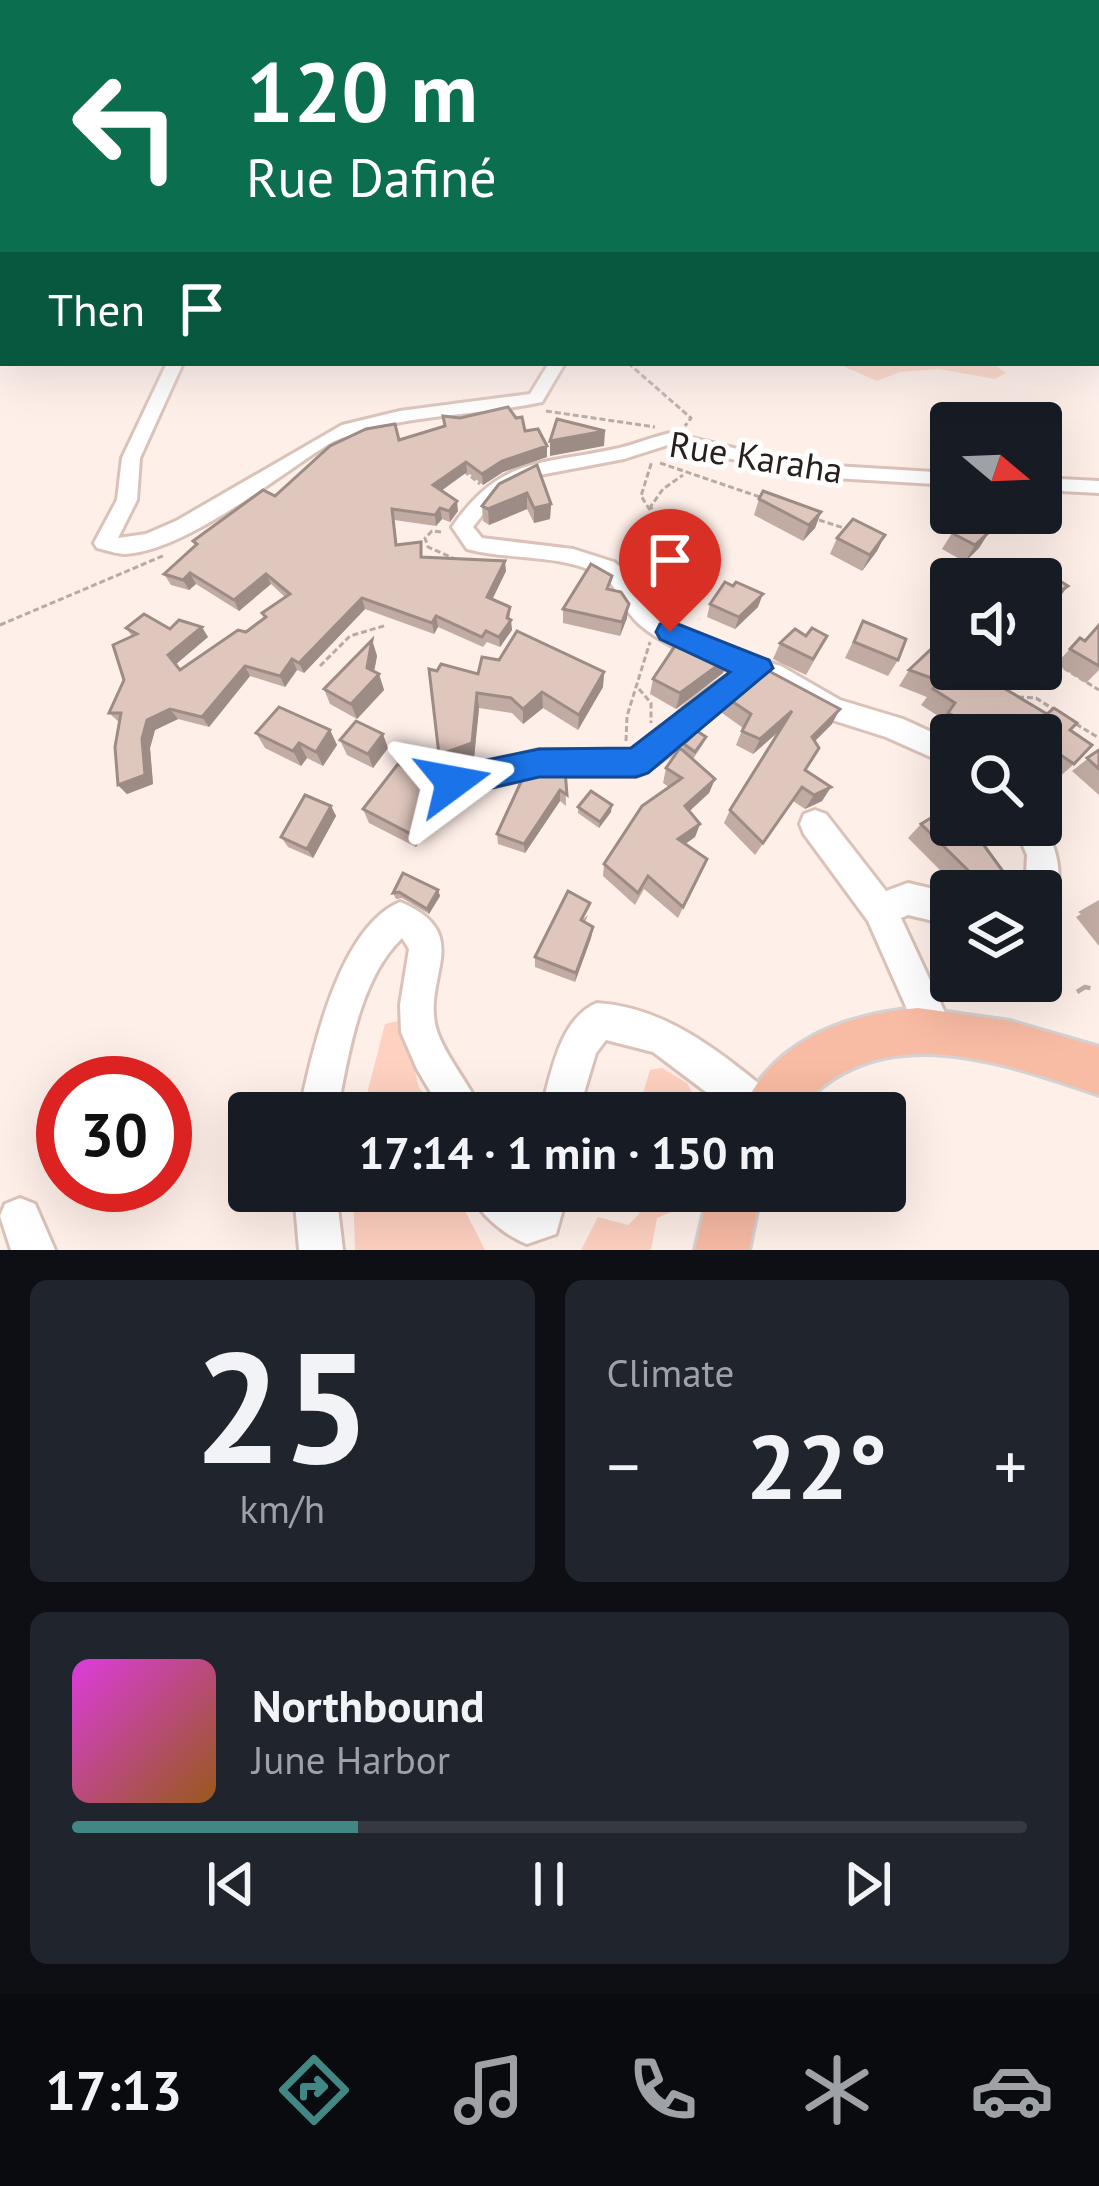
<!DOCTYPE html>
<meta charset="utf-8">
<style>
body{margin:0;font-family:"PT Sans",sans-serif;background:#20242c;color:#f1f3f6;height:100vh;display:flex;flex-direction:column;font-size:45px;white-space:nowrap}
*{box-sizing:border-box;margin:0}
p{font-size:39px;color:#9ea1a6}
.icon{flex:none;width:66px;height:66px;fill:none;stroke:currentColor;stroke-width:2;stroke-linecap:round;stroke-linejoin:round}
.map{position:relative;height:1250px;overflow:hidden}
.sheet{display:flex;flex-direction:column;gap:30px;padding:30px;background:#0d0f14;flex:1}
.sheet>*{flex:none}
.guide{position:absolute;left:0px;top:0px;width:1101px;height:366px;box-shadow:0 12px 48px #0002;background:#0b6e4f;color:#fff;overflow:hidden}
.needle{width:78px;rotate:109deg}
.fabs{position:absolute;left:930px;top:402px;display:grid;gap:24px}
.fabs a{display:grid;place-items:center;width:132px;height:132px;border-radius:12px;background:#171b24;box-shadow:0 12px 48px #0002;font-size:60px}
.speed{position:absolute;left:36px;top:1056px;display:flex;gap:24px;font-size:60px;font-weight:700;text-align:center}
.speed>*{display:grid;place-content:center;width:156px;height:156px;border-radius:50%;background:#171b24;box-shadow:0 12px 48px #0002;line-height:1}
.speed .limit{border:18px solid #d22;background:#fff;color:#111}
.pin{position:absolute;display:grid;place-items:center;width:102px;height:102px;color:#fff;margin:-123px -51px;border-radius:50% 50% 50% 0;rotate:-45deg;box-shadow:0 0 12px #0007}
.pin .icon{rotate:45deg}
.me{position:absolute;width:132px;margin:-66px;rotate:77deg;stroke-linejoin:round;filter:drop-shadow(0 0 9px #0008)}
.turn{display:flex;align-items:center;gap:42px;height:252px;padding:0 48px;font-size:54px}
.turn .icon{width:156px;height:156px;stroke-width:2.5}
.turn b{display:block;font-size:84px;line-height:102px}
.then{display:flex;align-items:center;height:114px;padding:0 48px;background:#0003;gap:24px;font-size:45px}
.big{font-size:90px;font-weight:600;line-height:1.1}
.sheet .card{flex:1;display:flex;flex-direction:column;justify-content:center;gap:18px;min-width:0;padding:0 42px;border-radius:18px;background:#20242c}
.sheet .dial{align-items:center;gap:0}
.dial b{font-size:156px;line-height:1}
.song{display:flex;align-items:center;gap:36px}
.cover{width:144px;height:144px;border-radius:18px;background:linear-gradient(135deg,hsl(300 70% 55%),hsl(30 70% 35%))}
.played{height:12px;border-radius:6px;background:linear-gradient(90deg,#418885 30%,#363941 30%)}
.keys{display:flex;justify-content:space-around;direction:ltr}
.heat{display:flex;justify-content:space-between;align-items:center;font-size:66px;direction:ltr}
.sheet .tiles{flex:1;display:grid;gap:30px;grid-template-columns:1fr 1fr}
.card:last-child{grid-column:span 2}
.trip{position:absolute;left:228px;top:1092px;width:678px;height:120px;border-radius:12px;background:#171b24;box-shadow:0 12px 48px #0002;font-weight:600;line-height:120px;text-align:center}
.tabs{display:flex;height:192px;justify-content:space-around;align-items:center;background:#090b0e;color:#9ea1a6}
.tabs .icon{width:84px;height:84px}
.tabs .selected{color:#418885}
.tabs b{font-size:54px;color:#f1f3f6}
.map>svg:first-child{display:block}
</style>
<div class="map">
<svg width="1099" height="1250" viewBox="0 0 1099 1250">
<rect width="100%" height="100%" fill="#ffefe9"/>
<g fill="#fed1c0">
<path d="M816,363h177l13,10 -11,6 -56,-10 -39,3 -23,9 -34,-15z"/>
<path d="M398,1021l7,9 14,58 25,25h-82l23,-89z"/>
<path d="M662,1068l25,15 16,30h-66l13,-43z"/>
<path d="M353,1191h102l30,59h-130z"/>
<path d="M644,1191h60l-5,9 -42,18 -6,32h-70l17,-33 30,8 11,-11z"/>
</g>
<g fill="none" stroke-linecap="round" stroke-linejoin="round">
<defs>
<g id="minor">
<rect x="1098" y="331" width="1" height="10"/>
<path d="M167,363h16l-43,95 -3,42 -19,38 28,-4 30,-13 166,-96 58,-14 130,-17 19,-31h16l-23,39c-70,15 -143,11 -210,40 -52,32 -146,109 -207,112 -8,0 -19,-4 -28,-6l-3,-5 23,-43 5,-42z"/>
<path d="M670,433l131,31 150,9v12l-150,-9 -130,-32 -47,15 -95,18 -32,19 -24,31 9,11 91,11 41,13 24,18 10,25 12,12 78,37 43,12 59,34 63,19 48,22v25l-65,-29 -63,-20 -62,-37 -49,34 -33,34 -33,24 -10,4h-97l-95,22 -10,-4 -4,-9 4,-9 105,-26h92l28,-18 35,-34 39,-26c-26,-8 -80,-32 -98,-52 -16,-17 -16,-37 -40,-48 -38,-18 -87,-12 -128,-23l-15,-22c48,-70 88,-62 163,-78 19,-4 37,-12 55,-16z"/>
<path d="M1041,478l58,3v12l-58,-3z"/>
<path d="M815,810l11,4 60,77 22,-8 43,10v32l-43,-10 -7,3 53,114 -5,13 -13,5 -13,-5 -55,-124 -64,-87 -4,-10 4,-10z"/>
<path d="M1041,818c15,29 25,57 11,89l-11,5v-21h-16l2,-36 -13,-30h27z"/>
<path d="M400,902c77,32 20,76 37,129 10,29 34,54 45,82h-39l-26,-44 -16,-37 -1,-27 9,-56 -7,-11c-43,41 -54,119 -65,175h-38c13,-60 39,-185 101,-211z"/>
<path d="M597,1003c73,5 126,52 181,96l5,14h-49l-81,-61 -47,-12 -10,13 -18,60h-38c11,-36 18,-94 57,-110z"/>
<path d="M294,1191h42l7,59h-44z"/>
<path d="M469,1191l57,3v-3h42l-12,43 -29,10c-23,-9 -48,-30 -58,-53z"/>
<path d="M20,1198l15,6 20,46h-44l-11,-34 5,-12z"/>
</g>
<g id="major">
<path d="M918,1008l92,13 89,26v48c-100,-34 -225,-80 -303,18h-55c30,-72 105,-99 177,-105z"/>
<path d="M709,1191h52l-12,59h-54z"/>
</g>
</defs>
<use href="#minor" stroke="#dac2b8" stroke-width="6"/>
<use href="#major" stroke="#d4d2d2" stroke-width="6"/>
<g stroke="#b8aba6" stroke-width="3" stroke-dasharray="6 3" stroke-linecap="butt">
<path d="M628,363l63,55 -6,8"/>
<path d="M546,411l109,16"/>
<path d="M660,463l100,34"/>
<path d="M464,471l16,13"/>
<path d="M650,510l-9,-14 11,-35"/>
<path d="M819,520l25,8"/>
<path d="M441,532l-9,-1 -7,7 3,9 25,11"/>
<path d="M626,557l31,-25 -6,-26 12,-17 20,-14"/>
<path d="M0,625l165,-70"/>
<path d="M1041,654l58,36"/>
<path d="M320,666l30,-30 37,-11"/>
<path d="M639,689l12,14v20"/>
<path d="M1018,697l18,1 17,11"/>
<path d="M1076,724l23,14"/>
<path d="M626,741l1,-25 23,-74"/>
</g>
<path stroke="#b8aba6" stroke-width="4.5" stroke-dasharray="15 9" stroke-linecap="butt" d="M1077,992l8,-5 14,3"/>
<use href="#minor" fill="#fff" fill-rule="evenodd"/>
<use href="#major" fill="#f8bba3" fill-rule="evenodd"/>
</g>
<g fill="#c1aba3">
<path d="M443,416l82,15 22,15v11l-44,15 -20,13 -16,-13 -26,19 17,20 -8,11 -8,-3 -6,7 -42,-6 3,24 26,13 83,14 -14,29 18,19 2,11 -12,17 -13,-5 -4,5 -45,-20 -4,7 -69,-25 -61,64 -7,-3 -12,17 -35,-11 -41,51 -31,-8 -23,11 -5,18 3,36 -26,10 -9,-9 2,-62 -11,-10 15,-33 8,-44 -6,-8 44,1 38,8 -32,27 4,6 66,-38 18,-14 -2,-5 23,-16 -14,-13 -32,27 -43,-27 -7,6 -18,-5 -7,-11 31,-28 -2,-5 82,-45 124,-56 45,-14z"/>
<path d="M499,484l52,20 -1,15 -16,4 -7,-14 -38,16 -6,-4 -1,-15z"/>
<path d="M759,499l62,13 -6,16 -12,13 -49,-26z"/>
<path d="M989,532l-10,16 -14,14 -23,-13 10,-16z"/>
<path d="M885,535l-8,16 -15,20 -32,-17 7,-16z"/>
<path d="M610,589l17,29 -7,18 -57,-13v-14z"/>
<path d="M951,590v34l-18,-11 10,-17z"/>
<path d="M710,604l48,3 -23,22 -28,-12z"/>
<path d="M863,621l35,39 -10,16 -43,-18z"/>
<path d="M1099,625v45l-13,13 -30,-19 24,-26 5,3z"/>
<path d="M944,637l58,50 68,43 4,34 -17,15 -16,-11v-33l-90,1 -15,-7 7,-10 -22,-14 6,-8 -28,-11 10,-16z"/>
<path d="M372,640l5,16 -3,16 5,2 5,16 -27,29 -27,-15 -6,-15z"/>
<path d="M780,643l39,9 -13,23 -33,-16z"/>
<path d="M499,660l105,12 -1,15 -25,43 -35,-22 -20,16 -11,-11 -33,-5 -5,50 -32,11 -3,-14 -2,-84 41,3z"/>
<path d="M723,673l-47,36 -26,-15 3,-15z"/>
<path d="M727,698l105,26 -17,17 -9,29 25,17 -9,14 -17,8 -12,-8 -38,54 -31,-32 6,-13 50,-80 -27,24 -17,-9 7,-17 -21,-15z"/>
<path d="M330,730l7,15 -14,21 -16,-8 -6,8 -36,-18 -9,-15z"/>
<path d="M706,737l-3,7 -10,15 22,20 -6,14 -20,18 11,13 -5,13 -10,7 22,15 -29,59 -34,-29 -9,16 -32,-29 1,-12 65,-77 -6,-4 3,-15 16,-18 2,-6z"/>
<path d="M340,740l48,8 -15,20 -26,-13z"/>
<path d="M1099,750v45l-27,-24z"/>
<path d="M565,770l1,36 -6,-5 -35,52 -27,-9 -1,-10z"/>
<path d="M441,802l-25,45 -47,-24 -6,-14z"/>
<path d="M331,806l5,10 -23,42 -25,-11 -7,-10z"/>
<path d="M578,807l33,5 -12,16 -21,-15z"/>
<path d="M921,824l63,22 18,24 -26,21h-15l-53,-53z"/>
<path d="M438,890l2,6 -11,18 -27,-16 -6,1 -3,-6z"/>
<path d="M1099,900v46l-23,-29 5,-3 -3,-2z"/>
<path d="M588,915l-3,7 8,5 -2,11 -16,44 -40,-15v-10z"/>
</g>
<g fill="#9d8b85">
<path d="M605,431l-1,15 -54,10v-15z"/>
<path d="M547,446v11l-44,15 -20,13 -1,-11 20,-13z"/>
<path d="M466,462l1,10 -33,24 -1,-11z"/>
<path d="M527,493v16l-38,16 -1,-16z"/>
<path d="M457,501l1,10 -8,11 -1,-11z"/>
<path d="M551,504l-1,15 -16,4v-15z"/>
<path d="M440,508l2,11 -6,7 -1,-11z"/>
<path d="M821,512l-6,16 -12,13 6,-16z"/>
<path d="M989,532l-10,16 -14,14 10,-17z"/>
<path d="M885,535l-8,16 -15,20 8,-16z"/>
<path d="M505,561l1,10 -18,37 -1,-11z"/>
<path d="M190,573l6,11 -7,6 -6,-10z"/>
<path d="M266,574l5,10 -32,27 -5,-11z"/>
<path d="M1068,586l-11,15 -16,10 7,-12z"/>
<path d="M763,594l-5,13 -23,22 4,-12z"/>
<path d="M362,598l3,11 -61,64 -5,-10z"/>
<path d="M629,604l-2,14 -7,18 2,-14z"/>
<path d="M510,607l-1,15 2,-2 1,10 -12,17 -1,-10z"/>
<path d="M436,616l2,11 -4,7 -2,-11z"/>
<path d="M202,627l6,10 -33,28 -7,-10z"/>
<path d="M372,640l5,16 -5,26 7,-8 5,16 -27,29 -6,-15 16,-36z"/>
<path d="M728,658l-5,15 -47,36 4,-16z"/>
<path d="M292,659l5,11 -12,17 -5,-11z"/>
<path d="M245,666l5,10 -41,51 -7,-10z"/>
<path d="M604,672l-1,15 -25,43 1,-15z"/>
<path d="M542,692l1,16 -20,16v-15z"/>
<path d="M477,693l2,15 -5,50 -32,11 -3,-14z"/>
<path d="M170,709l8,10 -23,11 -5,18 3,36 -26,10 -9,-9 24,-46 5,-19z"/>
<path d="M840,709l-8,15 -28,28 8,-15z"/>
<path d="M792,711l-7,15 -32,28 7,-15z"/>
<path d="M330,730l7,15 -14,21 -7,-14z"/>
<path d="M383,734l5,14 -15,20 -5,-14z"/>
<path d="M299,743l8,15 -6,8 -8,-15z"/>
<path d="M715,779l-6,14 -29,27 5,-14z"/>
<path d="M831,787l-9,14 -17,8 9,-14z"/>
<path d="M438,788l3,14 -25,45 -5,-13z"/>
<path d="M560,790v11l-35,52 -1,-9z"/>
<path d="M612,805l-1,7 -12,16 1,-6z"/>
<path d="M331,806l5,10 -23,42 -6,-9z"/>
<path d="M700,824l-5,13 -21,15 4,-13z"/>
<path d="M438,890l2,6 -11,18 -2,-5z"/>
<path d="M593,927l-2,11 -16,44 1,-9z"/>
</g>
<g fill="#e0c7be" stroke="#9d8b85" stroke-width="3">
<path d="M508,407l8,11 6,-1 3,14 13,-2 9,17 -45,15 -20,13 -16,-12 -33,23 24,16 -8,10 -9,-3 -5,7 -43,-6 4,36 25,-3v15l84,4 -18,36 23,10 -3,11 4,2 -12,17 -13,-6 -4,6 -46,-21 -4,7 -70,-25 -63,65 -7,-4 -12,17 -35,-10 -43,51 -32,-8 -23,11 -5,19 3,36 -27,10 -3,-38 6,-34h-12l15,-33 -11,-35 24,-11 -11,-6 18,-14 26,15 9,-9 23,7 -34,28 12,15 58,-40 8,2 20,-15 -4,-4 28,-19 -24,-20 -32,26 -44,-27 -7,7 -19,-6 33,-30 -4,-3 70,-51 12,6 55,-50 36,-17 29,-5 4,16 46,-14 -2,-10 17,2z"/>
<path d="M557,419l48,12 -55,10z"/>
<path d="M537,465l14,39 -17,4 -7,-15 -39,16 -6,-3 17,-22z"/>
<path d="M763,491l58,21 -12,13 -50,-26z"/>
<path d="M853,519l32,16 -15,20 -33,-17z"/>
<path d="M966,520l23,12 -14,13 -23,-12z"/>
<path d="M591,564l21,12 -5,13 14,3 8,12 -7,18 -59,-13z"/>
<path d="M1039,568l29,18 -20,13 -7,-5v-15h-19l-2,-2z"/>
<path d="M725,582l8,4 3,-4 27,12 -24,23 -29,-13z"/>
<path d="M863,621l43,18 -8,21 -44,-18z"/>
<path d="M1099,625v41l-29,-17 10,-11 5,3z"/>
<path d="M951,627v42h64l-13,18 45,27 7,-6 23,15 -7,7 22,15 -18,19 -18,-12 -15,14v-31h-73l-2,-14 -18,-8 7,-10 -22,-14 7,-8 -31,-11 37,-35z"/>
<path d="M812,628l15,8 -14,23 -33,-16 15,-14 11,7z"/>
<path d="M517,631l87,41 -25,43 -37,-23 -19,17 -12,-11 -34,-5 -5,50 -33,12 -10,-86 8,2 4,-7 37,10 4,-17 17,3z"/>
<path d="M681,637l47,21 -48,35 -27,-14z"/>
<path d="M372,640l-5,28 12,6 -28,30 -27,-15z"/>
<path d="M767,670l73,39 -28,28 7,11 -14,22 26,17 -17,8 -12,-8 -39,56 -33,-33 62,-99 -32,28 -18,-8 9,-17 -24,-16z"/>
<path d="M279,707l51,23 -14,22 -17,-9 -6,8 -37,-18z"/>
<path d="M356,721l27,13 -15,20 -28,-14z"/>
<path d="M697,731l9,6 -11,15 -11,-8z"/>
<path d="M680,748l35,31 -30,27 15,18 -22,15 29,20 -24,48 -35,-31 -10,17 -34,-29 38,-58 40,-28 -16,-10z"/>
<path d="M1099,750v19l-12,-11z"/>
<path d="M398,764l40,24 -27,46 -48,-25z"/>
<path d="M565,770l2,25 -7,-5 -36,54 -27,-10 28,-61z"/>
<path d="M591,791l21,14 -12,17 -22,-15z"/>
<path d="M305,795l26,11 -24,43 -26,-12z"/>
<path d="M949,807l2,2v16h59l-27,19 19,26 -19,15 -62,-61z"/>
<path d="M403,873l35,17 -11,19 -28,-17 -6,1z"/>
<path d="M568,891l22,12 -9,17 12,7 -17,46 -41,-16z"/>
</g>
<linearGradient id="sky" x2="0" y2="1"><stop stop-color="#a6b0c6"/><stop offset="0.59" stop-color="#fff8f5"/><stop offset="1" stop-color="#fff8f5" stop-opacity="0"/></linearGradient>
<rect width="1099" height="425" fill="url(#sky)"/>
<path fill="#1a73e8" stroke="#114b97" stroke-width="3" d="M670,621l99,39 4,8 -125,105 -12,4h-97l-86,20 -12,-5 -4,-10 4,-11 12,-4 86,-18 92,-1 99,-76 -70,-33 -4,-7 4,-8z"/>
<g text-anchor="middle" stroke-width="10" stroke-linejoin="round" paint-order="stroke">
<g font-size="36" fill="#29201d" stroke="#fff">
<text transform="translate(756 457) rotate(9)" y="13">Rue Karaha</text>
</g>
</g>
</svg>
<div class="fabs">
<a><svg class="needle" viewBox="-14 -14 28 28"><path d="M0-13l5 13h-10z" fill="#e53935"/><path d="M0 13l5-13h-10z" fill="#9ea1a6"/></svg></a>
<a><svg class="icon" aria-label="sound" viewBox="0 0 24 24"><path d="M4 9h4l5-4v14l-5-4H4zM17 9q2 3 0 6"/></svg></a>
<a><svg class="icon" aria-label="search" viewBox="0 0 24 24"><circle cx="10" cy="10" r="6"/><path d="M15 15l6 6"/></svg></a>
<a><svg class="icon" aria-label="layers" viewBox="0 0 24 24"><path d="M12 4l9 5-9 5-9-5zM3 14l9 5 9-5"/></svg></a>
</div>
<div class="speed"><div class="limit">30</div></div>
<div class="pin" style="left:670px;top:632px;background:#d93025"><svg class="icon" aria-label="arrive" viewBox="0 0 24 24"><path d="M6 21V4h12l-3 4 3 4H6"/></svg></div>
<svg class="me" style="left:453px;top:782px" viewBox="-20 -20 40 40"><path d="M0-17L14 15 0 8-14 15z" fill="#1a73e8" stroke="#fff" stroke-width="4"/></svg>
<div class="trip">17:14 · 1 min · 150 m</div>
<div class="guide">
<div class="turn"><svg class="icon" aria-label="left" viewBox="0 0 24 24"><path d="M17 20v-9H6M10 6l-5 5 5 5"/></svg><div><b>120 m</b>Rue Dafiné</div></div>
<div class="then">Then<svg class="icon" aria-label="arrive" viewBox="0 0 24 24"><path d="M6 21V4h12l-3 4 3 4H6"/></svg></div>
</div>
</div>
<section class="sheet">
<div class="tiles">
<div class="card dial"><b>25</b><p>km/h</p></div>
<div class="card"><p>Climate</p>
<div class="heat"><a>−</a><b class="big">22°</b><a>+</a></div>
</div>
<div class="card">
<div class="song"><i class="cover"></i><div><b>Northbound</b><p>June Harbor</p></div></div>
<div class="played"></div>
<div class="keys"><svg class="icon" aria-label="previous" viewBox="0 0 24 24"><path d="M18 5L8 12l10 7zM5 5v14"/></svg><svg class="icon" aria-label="pause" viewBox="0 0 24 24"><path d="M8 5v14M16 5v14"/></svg><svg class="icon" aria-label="next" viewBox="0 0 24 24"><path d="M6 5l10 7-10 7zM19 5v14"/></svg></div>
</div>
</div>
</section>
<nav class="tabs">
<b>17:13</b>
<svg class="icon selected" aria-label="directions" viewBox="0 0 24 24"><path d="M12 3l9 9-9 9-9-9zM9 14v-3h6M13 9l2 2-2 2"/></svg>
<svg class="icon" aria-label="music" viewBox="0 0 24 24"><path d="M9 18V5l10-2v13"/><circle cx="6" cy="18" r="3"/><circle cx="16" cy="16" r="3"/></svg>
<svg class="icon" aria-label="phone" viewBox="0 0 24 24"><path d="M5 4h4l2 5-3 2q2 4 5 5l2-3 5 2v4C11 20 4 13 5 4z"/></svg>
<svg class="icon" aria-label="climate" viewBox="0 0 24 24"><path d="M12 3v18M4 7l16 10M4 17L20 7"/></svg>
<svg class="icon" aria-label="car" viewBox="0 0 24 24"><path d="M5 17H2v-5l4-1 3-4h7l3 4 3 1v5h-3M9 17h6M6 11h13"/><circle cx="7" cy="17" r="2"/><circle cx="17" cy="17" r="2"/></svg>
</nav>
